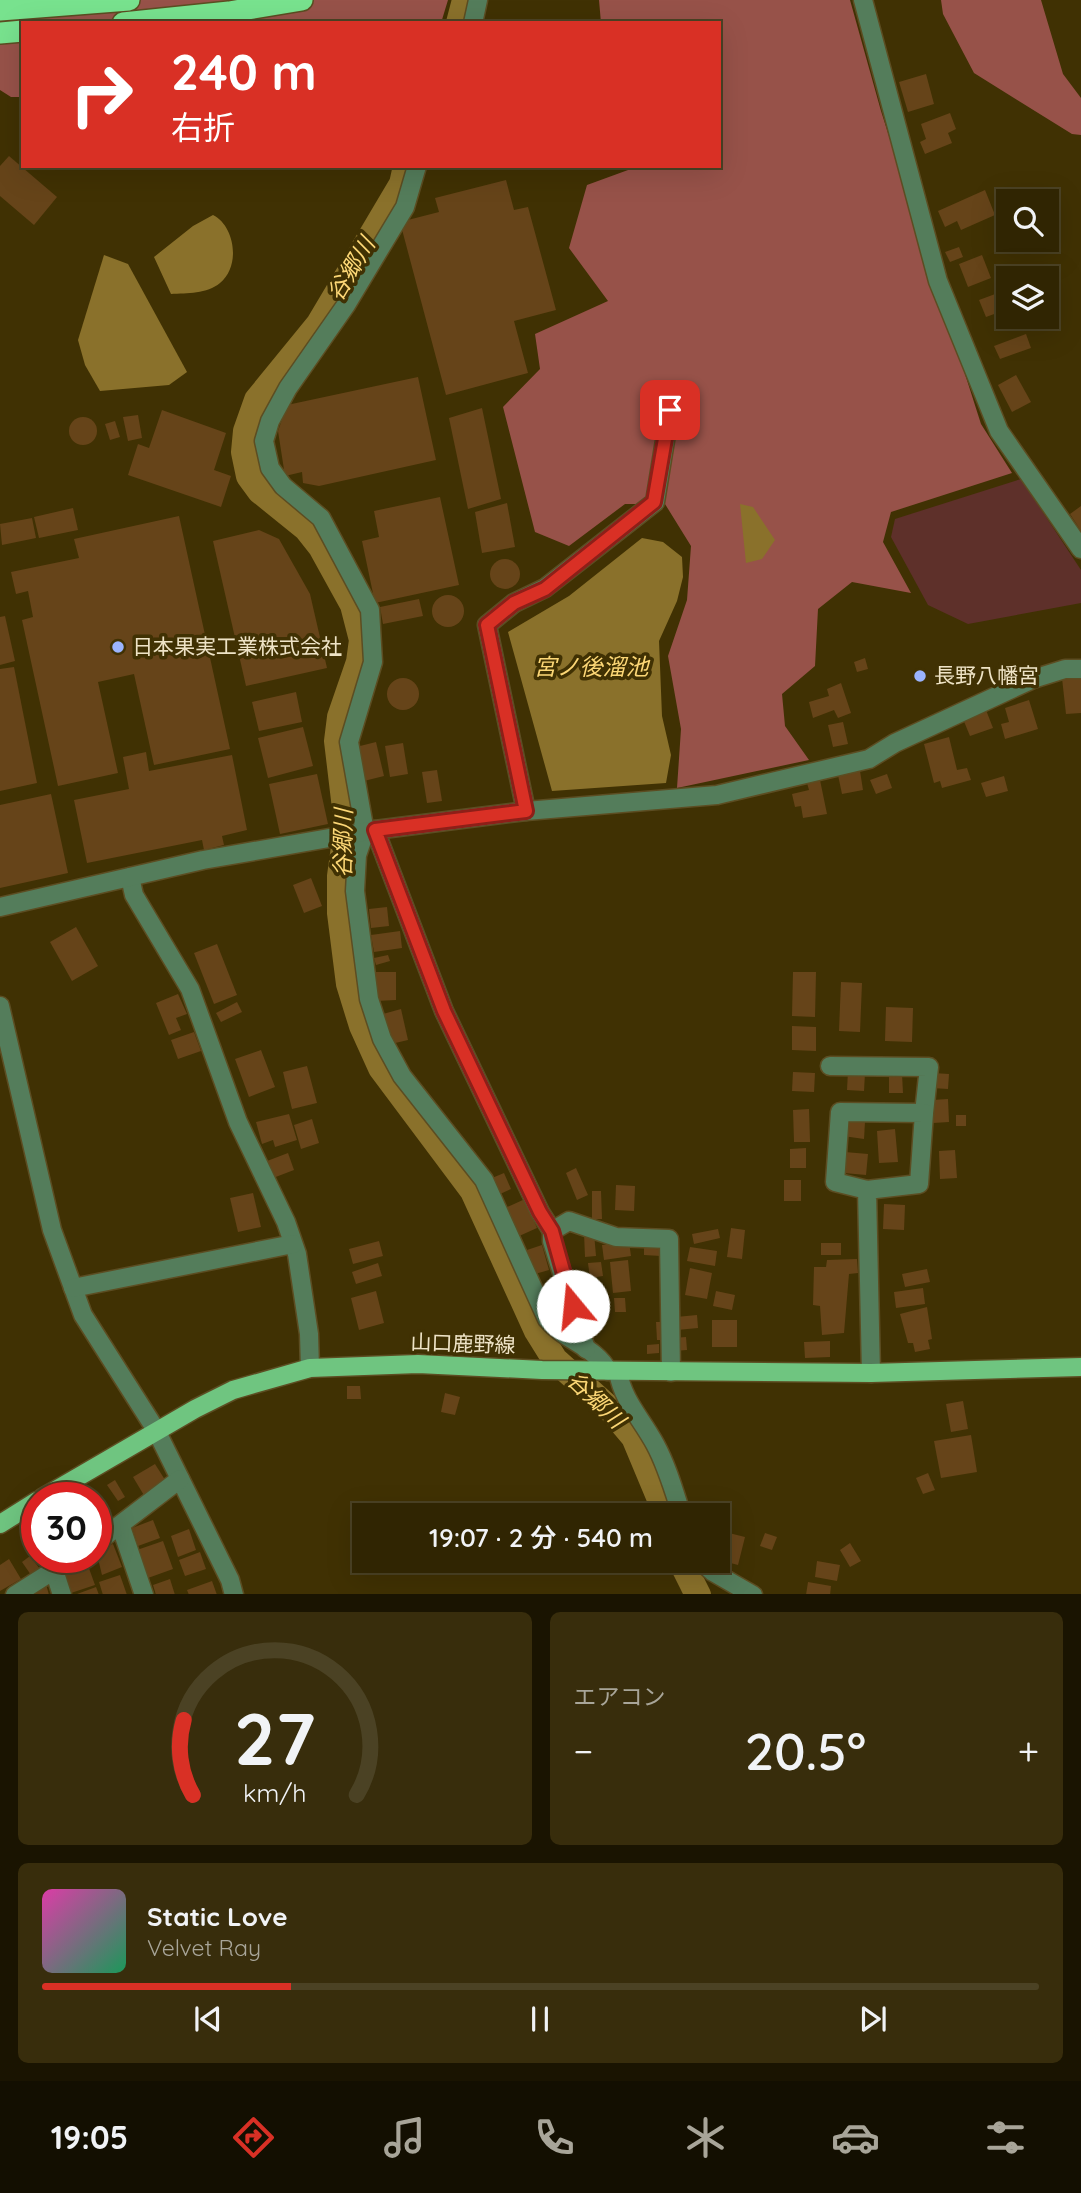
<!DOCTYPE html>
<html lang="ja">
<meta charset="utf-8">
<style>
body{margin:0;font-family:Quicksand,"Noto Sans JP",sans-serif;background:#382d0c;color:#f1f3f6;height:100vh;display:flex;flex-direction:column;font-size:26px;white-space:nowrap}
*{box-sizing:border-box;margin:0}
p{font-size:23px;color:#a8a599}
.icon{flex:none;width:38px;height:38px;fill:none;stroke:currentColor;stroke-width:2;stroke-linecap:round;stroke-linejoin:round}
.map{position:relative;height:1594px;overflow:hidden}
.sheet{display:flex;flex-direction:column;gap:18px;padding:18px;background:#1a1401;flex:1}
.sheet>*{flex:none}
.hud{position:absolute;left:21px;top:21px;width:700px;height:147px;border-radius:0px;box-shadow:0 7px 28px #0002,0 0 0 2px #4b4224;background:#d93025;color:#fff;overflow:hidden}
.buttons{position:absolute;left:996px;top:189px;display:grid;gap:14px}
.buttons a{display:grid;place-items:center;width:63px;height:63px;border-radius:0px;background:#302502;box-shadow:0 7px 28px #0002,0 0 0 2px #4b4224;font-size:35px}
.speed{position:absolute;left:21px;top:1482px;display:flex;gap:14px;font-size:35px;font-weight:700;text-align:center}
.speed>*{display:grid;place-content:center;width:91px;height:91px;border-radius:50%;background:#302502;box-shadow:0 7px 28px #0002,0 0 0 2px #4b4224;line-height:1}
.speed .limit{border:10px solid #d22;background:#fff;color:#111}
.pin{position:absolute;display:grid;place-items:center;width:60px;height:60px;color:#fff;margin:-30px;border-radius:14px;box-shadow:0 4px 10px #0006}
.me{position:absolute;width:77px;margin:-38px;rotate:343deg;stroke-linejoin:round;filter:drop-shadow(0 0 5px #0008)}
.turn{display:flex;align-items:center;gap:24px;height:147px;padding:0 35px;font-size:32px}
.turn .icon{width:91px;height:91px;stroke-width:2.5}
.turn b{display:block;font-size:49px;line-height:60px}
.big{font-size:52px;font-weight:600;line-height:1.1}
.sheet .tile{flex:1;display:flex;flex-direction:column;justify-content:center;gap:10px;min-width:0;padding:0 24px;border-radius:10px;background:#382d0c}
.sheet .dial{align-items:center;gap:0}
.dial svg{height:182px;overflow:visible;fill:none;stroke:#4b4224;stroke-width:7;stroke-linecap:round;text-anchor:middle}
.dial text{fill:#f1f3f6;stroke:none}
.song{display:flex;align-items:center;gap:21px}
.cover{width:84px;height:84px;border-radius:10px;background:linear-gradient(135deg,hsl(320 70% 55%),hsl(150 70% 35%))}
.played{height:7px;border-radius:4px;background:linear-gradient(90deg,#d93025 25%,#4b4224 25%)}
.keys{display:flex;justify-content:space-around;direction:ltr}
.heat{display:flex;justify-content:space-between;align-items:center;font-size:38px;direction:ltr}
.sheet .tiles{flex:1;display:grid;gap:18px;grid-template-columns:1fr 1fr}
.tile:last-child{grid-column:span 2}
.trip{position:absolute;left:352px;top:1503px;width:378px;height:70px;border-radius:0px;background:#302502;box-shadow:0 7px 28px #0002,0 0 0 2px #4b4224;font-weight:600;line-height:70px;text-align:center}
.tab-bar{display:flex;height:112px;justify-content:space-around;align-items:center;background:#130f01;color:#a8a599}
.tab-bar .icon{width:49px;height:49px}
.tab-bar .selected{color:#d93025}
.tab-bar b{font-size:32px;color:#f1f3f6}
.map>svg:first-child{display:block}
</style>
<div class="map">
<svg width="1081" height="1595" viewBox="0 0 1081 1595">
<rect width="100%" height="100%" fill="#403103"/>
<path fill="#5e302a" d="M1021,479l60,91v33l-113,21 -40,-19 -37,-68 4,-18z"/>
<g fill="#975249">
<path d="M0,0h448l-7,23h-418v74h-12l-11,-7z"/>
<path d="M599,0h251l31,111 100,313 31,49 -121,39 -8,30 28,51 -59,-11 -34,27 -3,57 -33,28 3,32 24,34 -132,28 4,-59 -13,-73 19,-56 4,-54 -26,-42h-40l-56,42 -34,-14 -32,-125 37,-38 -5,-35 73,-33 -39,-53 18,-63 52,-19h80v-143h-118z"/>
<path d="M941,0h100l22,74 18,24v37l-9,-1 -98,-61 -31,-59z"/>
</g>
<g fill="#8a712b">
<path d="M213,215c22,11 28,51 7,68 -13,11 -33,10 -49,11l-17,-37 39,-31z"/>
<path d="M104,255l24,9 59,108 -18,13 -69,6 -15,-26 -7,-25z"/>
<path d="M740,504l13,3 22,33 -13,19 -16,4z"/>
<path d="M642,538l21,4 19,15 1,20 -6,24 -18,40 3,75 9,39 -5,28 -114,8 -44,-159 61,-36z"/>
</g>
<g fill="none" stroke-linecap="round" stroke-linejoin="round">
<g stroke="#8a712b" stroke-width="26">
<path d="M459,23l6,-23"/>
<path d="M406,166l-4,18 -83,140 -62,76 -11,31 -2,21 5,24 11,15 46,37 15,19 32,58 9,35 -3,22 -19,55 -3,24 10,84 -7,51v37l9,71 13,42 19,42 92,123 64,140 18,29 57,51 22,26 33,79"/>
<path d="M681,1561l17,34"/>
</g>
</g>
<g fill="#664419">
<path d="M926,74l8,30 -26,8 -9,-30z"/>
<path d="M950,113l6,16 -8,4 4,10 -27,11 -5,-12 6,-3 -5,-15z"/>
<path d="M9,156l48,41 -23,28 -34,-29v-30z"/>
<path d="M506,180l8,30 14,-3 28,103 -42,11 14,52 -82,22 -46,-173 39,-10 -4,-14z"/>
<path d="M985,190l10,25 -34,15 -4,-9 -12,6 -7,-16z"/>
<path d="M959,247l4,10 -13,5 -5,-10z"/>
<path d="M982,255l9,23 -23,9 -9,-23z"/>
<path d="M1006,290l2,19 -22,8 -7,-17z"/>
<path d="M1026,334l5,14 -31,11 -6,-13z"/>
<path d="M1016,375l15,27 -19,10 -14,-27z"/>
<path d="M418,377l18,83 -117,26 -16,-3 -1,-11 -17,4 -7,-45 9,-26z"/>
<path d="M482,408l19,91 -33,10 -19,-91z"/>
<path d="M162,410l64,23 -12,37 17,6 -10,31 -93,-32 10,-31 11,4z"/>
<path d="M138,415l4,23 -14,3 -5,-24z"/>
<circle cx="83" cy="431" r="14"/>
<path d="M115,421l5,16 -10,3 -5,-16z"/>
<path d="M440,497l19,88 -84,18 -13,-62 17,-4 -5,-26z"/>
<path d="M507,503l8,44 -33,6 -7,-41z"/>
<path d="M1081,506v25l-11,-17z"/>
<path d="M73,508l5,22 -39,8 -5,-21z"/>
<path d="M179,516l51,233 -76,16 -20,-91 -36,8 20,91 -60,13 -36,-166 11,-3 -5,-26 -12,3 -5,-22 68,-14 -5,-19z"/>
<path d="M32,518l4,20 -34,7 -2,-21z"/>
<path d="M259,530l20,9 31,55 17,74 -81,18 -33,-145z"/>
<circle cx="505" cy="574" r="15"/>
<circle cx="448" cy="611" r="16"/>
<path d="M419,599l4,17 -40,8 -3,-17z"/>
<path d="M5,616l10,45 -15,4v-48z"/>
<path d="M865,658l3,11 -11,3 -3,-10z"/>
<path d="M14,667l23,116 -37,8v-122z"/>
<path d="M1081,676v37l-15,1 -4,-36z"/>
<circle cx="403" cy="694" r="16"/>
<path d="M841,683l10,30 -13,5 -4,-8 -21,8 -4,-16 20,-6 -2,-7z"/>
<path d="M296,692l6,30 -43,9 -7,-29z"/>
<path d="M1029,700l9,29 -33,10 -4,-15 8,-2 -4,-14z"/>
<path d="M986,710l7,18 -23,8 -7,-17z"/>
<path d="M843,722l5,22 -15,3 -5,-22z"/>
<path d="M303,727l10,39 -45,12 -10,-40z"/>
<path d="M949,737l8,33 10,-2 4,12 -29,8 -2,-7 -6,2 -10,-39z"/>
<path d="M376,742l8,34 -20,5 -8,-34z"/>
<path d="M403,743l5,31 -18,3 -5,-31z"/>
<path d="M146,752l3,19 83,-16 15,75 -25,6 2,9 -20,5 -2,-10 -115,23 -13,-63 55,-11 -6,-32z"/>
<path d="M437,770l5,31 -15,2 -5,-31z"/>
<path d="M860,771l3,19 -21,4 -4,-19z"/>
<path d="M317,774l11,50 -48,10 -11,-50z"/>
<path d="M887,774l5,14 -16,6 -6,-14z"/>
<path d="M1004,776l4,15 -22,6 -5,-14z"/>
<path d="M820,780l7,34 -24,4 -2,-12 -6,1 -3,-13 17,-4 -2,-7z"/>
<path d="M51,794l17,79 -68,15v-83z"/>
<path d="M311,878l11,28 -18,7 -11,-28z"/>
<path d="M387,907l2,19 -18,2 -2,-19z"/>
<path d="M76,927l22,39 -26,15 -22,-39z"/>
<path d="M400,931l2,17 -28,4 -3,-17z"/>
<path d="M217,944l20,51 -23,9 -20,-51z"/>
<path d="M388,955l2,6 -14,4 -2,-7z"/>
<path d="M375,972h21v28l-20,1z"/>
<path d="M793,972h23l-1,45 -23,-1z"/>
<path d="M841,982l21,1 -2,49 -21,-1z"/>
<path d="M178,994l9,20 -11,4 5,12 -12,5 -13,-32z"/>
<path d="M237,1002l5,10 -21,10 -5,-9z"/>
<path d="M886,1007l27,1 -1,34 -27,-1z"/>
<path d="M401,1009l7,31 -17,4 -8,-30z"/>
<path d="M792,1026l24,1v24l-24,-1z"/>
<path d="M194,1032l7,19 -23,8 -7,-19z"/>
<path d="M261,1050l14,37 -26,10 -14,-38z"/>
<path d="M307,1066l10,37 -25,6 -9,-37z"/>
<path d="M848,1071l17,2 -1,18 -17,-1z"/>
<path d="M793,1072l22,1 -1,19 -22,-1z"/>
<path d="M933,1073l16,1 -1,15 -16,-1z"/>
<path d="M889,1074h13l1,19h-14z"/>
<path d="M948,1099l1,23 -16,1 -1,-23z"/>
<path d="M809,1109l1,33h-16l-1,-32z"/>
<path d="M289,1114l8,26 -22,7 -2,-7 -11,4 -6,-22z"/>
<rect x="956" y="1115" width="10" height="11"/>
<path d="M312,1119l7,24 -18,6 -7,-24z"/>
<path d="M845,1120l20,2 -1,17 -21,-3z"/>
<path d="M895,1129l3,33 -19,1 -2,-32z"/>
<path d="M806,1148v20h-16v-19z"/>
<path d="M955,1150l2,28 -17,1 -1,-28z"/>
<path d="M845,1152l23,2 -2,21 -22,-2z"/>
<path d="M288,1153l6,17 -21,8 -6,-17z"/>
<path d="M576,1168l12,27 -11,5 -11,-27z"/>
<path d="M504,1173l7,16 -11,5 -8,-16z"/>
<rect x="784" y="1180" width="17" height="21"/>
<path d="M616,1185l19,1 -1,25 -19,-1z"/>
<path d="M592,1191h9l1,28h-10z"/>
<path d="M253,1193l8,34 -23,5 -8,-34z"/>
<path d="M525,1199l12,29 -20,9 -12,-29z"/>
<path d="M884,1204l21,1 -1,25 -21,-1z"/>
<path d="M731,1228l14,2 -3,29 -15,-2z"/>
<path d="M718,1229l2,9 -26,6 -2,-10z"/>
<path d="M584,1233h10l2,23 -11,1z"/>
<path d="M644,1240l17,1v15l-17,-1z"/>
<path d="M379,1241l4,15 -30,8 -4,-15z"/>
<path d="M629,1242l2,14 -27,4 -2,-15z"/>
<rect x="821" y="1243" width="20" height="12"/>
<path d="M542,1245l7,25 -14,4 -8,-24z"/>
<path d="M690,1247l27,4 -2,15 -28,-5z"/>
<path d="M857,1259l1,14 -9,1 -5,59 -22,2 -2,-29 -7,-1 1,-38h12l1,-7z"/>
<path d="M628,1260l3,31 -18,2 -3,-31z"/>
<path d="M601,1262l2,14 -13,2 -2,-15z"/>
<path d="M378,1263l4,13 -26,8 -4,-12z"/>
<path d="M690,1268l22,5 -5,26 -22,-4z"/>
<path d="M927,1269l3,13 -25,5 -3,-13z"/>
<path d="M923,1288l2,16 -29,4 -2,-16z"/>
<path d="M376,1291l8,32 -25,7 -8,-32z"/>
<path d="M716,1291l19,4 -3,15 -19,-4z"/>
<path d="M614,1298h11l1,14h-11z"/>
<path d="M607,1299l1,10 -12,1 -1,-10z"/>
<path d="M927,1307l5,32 -4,1 2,9 -15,3 -2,-9h-5l-8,-29z"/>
<path d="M697,1315l1,13 -21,2 -1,-13z"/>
<rect x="712" y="1320" width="25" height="27"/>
<path d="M656,1322h10l1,18h-10z"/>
<path d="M686,1337l1,13 -13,1 -1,-13z"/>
<path d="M830,1341v16l-25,1 -1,-16z"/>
<path d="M659,1344v9l-12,1v-9z"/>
<path d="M347,1386h13l1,13h-14z"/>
<path d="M445,1393l15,4 -5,18 -14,-3z"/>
<path d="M963,1401l5,28 -17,3 -5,-28z"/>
<path d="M971,1435l6,37 -36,6 -7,-37z"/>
<path d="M155,1464l12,19 -22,14 -12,-20z"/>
<path d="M928,1473l7,17 -12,4 -7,-16z"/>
<path d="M115,1480l10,17 -7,4 -11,-16z"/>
<path d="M99,1495l10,16 -13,8v-22z"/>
<path d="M153,1520l7,18 -22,8 -6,-18z"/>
<path d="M189,1529l7,21 -18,7 -7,-21z"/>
<path d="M725,1532l20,5 -7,28 -19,-5z"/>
<path d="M765,1533l12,4 -5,13 -12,-4z"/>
<path d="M37,1535v23h5l-5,2 -12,-17z"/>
<path d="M163,1541l10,28 -25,9 -11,-28z"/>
<path d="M850,1543l11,18 -11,6 -10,-17z"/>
<path d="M113,1544l9,23 -20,8 -6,-25z"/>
<path d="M200,1552l6,17 -21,7 -6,-16z"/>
<path d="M30,1556l10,13 -9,6 -9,-13z"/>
<path d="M9,1559l12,20 -21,12v-26z"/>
<path d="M86,1560l9,25 -24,8 -9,-25z"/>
<path d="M817,1561l23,4 -3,16 -22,-4z"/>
<path d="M120,1575l7,20h-24l-4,-13z"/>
<path d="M170,1579l5,16h-19l-3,-10z"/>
<path d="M212,1581l5,14h-28l-2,-5z"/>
<path d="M808,1582l23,4 -1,9h-24z"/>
<path d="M46,1584l3,11h-25z"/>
<path d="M96,1587l3,8h-22v-1z"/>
</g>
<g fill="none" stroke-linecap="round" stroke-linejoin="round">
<defs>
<g id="minor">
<path d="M863,0l75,281 61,150 82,118"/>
<path d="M473,23l5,-23"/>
<path d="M417,166l-12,41 -59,98 -58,83 -18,33 -6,20 6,27 13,18 38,32 49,92 3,52 -24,80 16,90 -8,23 -2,36 14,108 13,40 20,37 82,104 63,139c18,22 49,28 61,52"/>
<path d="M526,811l-39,-186 27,-22 31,-15 110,-86 15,-92"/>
<path d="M375,830l69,181 96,201 12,19"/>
<path d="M130,877l4,18 56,94 48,133 48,100 11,32 12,80 1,34"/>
<path d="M0,907l203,-47 172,-30 151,-19 191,-16 152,-36 26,-16 138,-64 32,-10h16"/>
<path d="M0,1006l52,224 31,85 73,115 74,150 4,15"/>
<path d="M830,1066l99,1 -5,46"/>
<path d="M867,1190l-32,-8 5,-70 84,1 -5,71 -52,6 4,183"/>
<path d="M73,1288l220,-44"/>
<path d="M586,1349l-34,-108v-10l17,-10 47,16 53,2 2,133"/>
<path d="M618,1372c5,29 23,46 37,72 12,22 19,47 27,72"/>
<path d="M121,1527l23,68"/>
<path d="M96,1543l84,-64"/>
<path d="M701,1561l12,11 40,23"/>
<path d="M54,1570l8,25"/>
<path d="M15,1595l58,-37"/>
</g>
<g id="major">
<path d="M42,1498l153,-89 38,-19 77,-22 108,-4 124,6 329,3 210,-6"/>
<path d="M0,1524l37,-23"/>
</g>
<g id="highway">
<path d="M0,10l129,-10"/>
<path d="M123,23l106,-11 73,-12"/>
<path d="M0,33l23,-2"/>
</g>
</defs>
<use href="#minor" stroke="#5c4d22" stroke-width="21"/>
<use href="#major" stroke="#5c4d22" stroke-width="21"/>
<use href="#highway" stroke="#5c4d22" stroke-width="24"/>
<use href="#minor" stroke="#547d5b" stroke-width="18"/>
<use href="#major" stroke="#6fc580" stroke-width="18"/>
<use href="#highway" stroke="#78e28e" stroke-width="21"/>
</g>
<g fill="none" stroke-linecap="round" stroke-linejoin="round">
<defs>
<path id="route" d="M573,1306l-21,-75 -12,-19 -96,-201 -69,-181 151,-19 -39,-186 27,-22 31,-14 109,-87 16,-92"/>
</defs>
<use href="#route" stroke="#8d1f18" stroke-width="18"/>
<use href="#route" stroke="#d93025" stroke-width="12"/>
</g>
<g fill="#9bb4fd" stroke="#403103" stroke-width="2.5">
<circle cx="118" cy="647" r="7"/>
<circle cx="920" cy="676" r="7"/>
</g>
<g text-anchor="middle" stroke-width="7" stroke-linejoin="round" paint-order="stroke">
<g font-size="21" fill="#eee3c6" stroke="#403103" text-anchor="start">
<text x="132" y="654">日本果実工業株式会社</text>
<text x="934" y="683">長野八幡宮</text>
</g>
<g font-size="21" fill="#eee3c6" stroke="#403103">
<text transform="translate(463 1344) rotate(2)" y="7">山口鹿野線</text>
</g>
<g font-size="23" font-style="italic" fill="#fcd776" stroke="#403103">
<text transform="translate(351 269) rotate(-59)" y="8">谷郷川</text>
<text x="591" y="675">宮ノ後溜池</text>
<text transform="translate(343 843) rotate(-89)" y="8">谷郷川</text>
<text transform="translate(596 1400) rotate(44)" y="8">谷郷川</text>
</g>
</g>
</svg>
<div class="buttons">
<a><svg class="icon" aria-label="search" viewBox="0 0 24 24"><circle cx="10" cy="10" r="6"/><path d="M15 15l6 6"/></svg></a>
<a><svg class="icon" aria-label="layers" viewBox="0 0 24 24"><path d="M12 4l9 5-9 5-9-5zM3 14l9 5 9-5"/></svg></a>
</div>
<div class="speed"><div class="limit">30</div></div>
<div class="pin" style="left:670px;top:410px;background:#d93025"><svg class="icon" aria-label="arrive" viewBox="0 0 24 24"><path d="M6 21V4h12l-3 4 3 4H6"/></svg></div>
<svg class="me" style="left:573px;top:1306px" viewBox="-20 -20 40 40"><circle r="19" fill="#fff"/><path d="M0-13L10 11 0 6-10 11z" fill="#d93025"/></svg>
<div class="trip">19:07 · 2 分 · 540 m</div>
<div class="hud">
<div class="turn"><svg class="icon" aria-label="right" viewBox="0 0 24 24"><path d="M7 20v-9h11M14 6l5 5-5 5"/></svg><div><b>240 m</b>右折</div></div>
</div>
</div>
<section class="sheet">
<div class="tiles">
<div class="tile dial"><svg viewBox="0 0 100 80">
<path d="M14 69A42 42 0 1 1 86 69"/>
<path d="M14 69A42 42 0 0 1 10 36" stroke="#d93025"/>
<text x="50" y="56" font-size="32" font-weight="700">27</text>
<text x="50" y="72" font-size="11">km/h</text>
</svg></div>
<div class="tile"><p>エアコン</p>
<div class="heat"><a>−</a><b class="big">20.5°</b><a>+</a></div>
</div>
<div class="tile">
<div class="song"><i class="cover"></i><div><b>Static Love</b><p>Velvet Ray</p></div></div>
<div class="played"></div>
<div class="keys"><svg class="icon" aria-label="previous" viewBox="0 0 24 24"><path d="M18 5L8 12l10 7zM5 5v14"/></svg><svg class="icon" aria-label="pause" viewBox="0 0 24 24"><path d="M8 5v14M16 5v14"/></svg><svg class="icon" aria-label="next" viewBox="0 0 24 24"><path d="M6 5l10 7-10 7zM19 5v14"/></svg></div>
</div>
</div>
</section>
<nav class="tab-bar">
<b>19:05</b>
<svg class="icon selected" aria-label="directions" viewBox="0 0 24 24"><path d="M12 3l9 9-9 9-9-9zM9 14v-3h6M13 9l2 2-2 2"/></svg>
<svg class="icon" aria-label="music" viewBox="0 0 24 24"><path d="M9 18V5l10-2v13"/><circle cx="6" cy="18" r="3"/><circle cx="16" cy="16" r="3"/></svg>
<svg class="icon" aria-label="phone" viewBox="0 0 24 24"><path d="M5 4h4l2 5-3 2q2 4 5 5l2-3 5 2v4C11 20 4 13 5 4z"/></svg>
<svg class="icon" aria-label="climate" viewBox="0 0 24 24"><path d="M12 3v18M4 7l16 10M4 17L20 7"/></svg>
<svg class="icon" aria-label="car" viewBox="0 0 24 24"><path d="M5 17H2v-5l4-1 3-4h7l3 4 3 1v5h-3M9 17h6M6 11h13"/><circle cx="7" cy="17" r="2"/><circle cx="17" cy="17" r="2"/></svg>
<svg class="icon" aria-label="filters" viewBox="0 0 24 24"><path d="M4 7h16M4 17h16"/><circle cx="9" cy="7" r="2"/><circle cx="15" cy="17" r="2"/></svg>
</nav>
